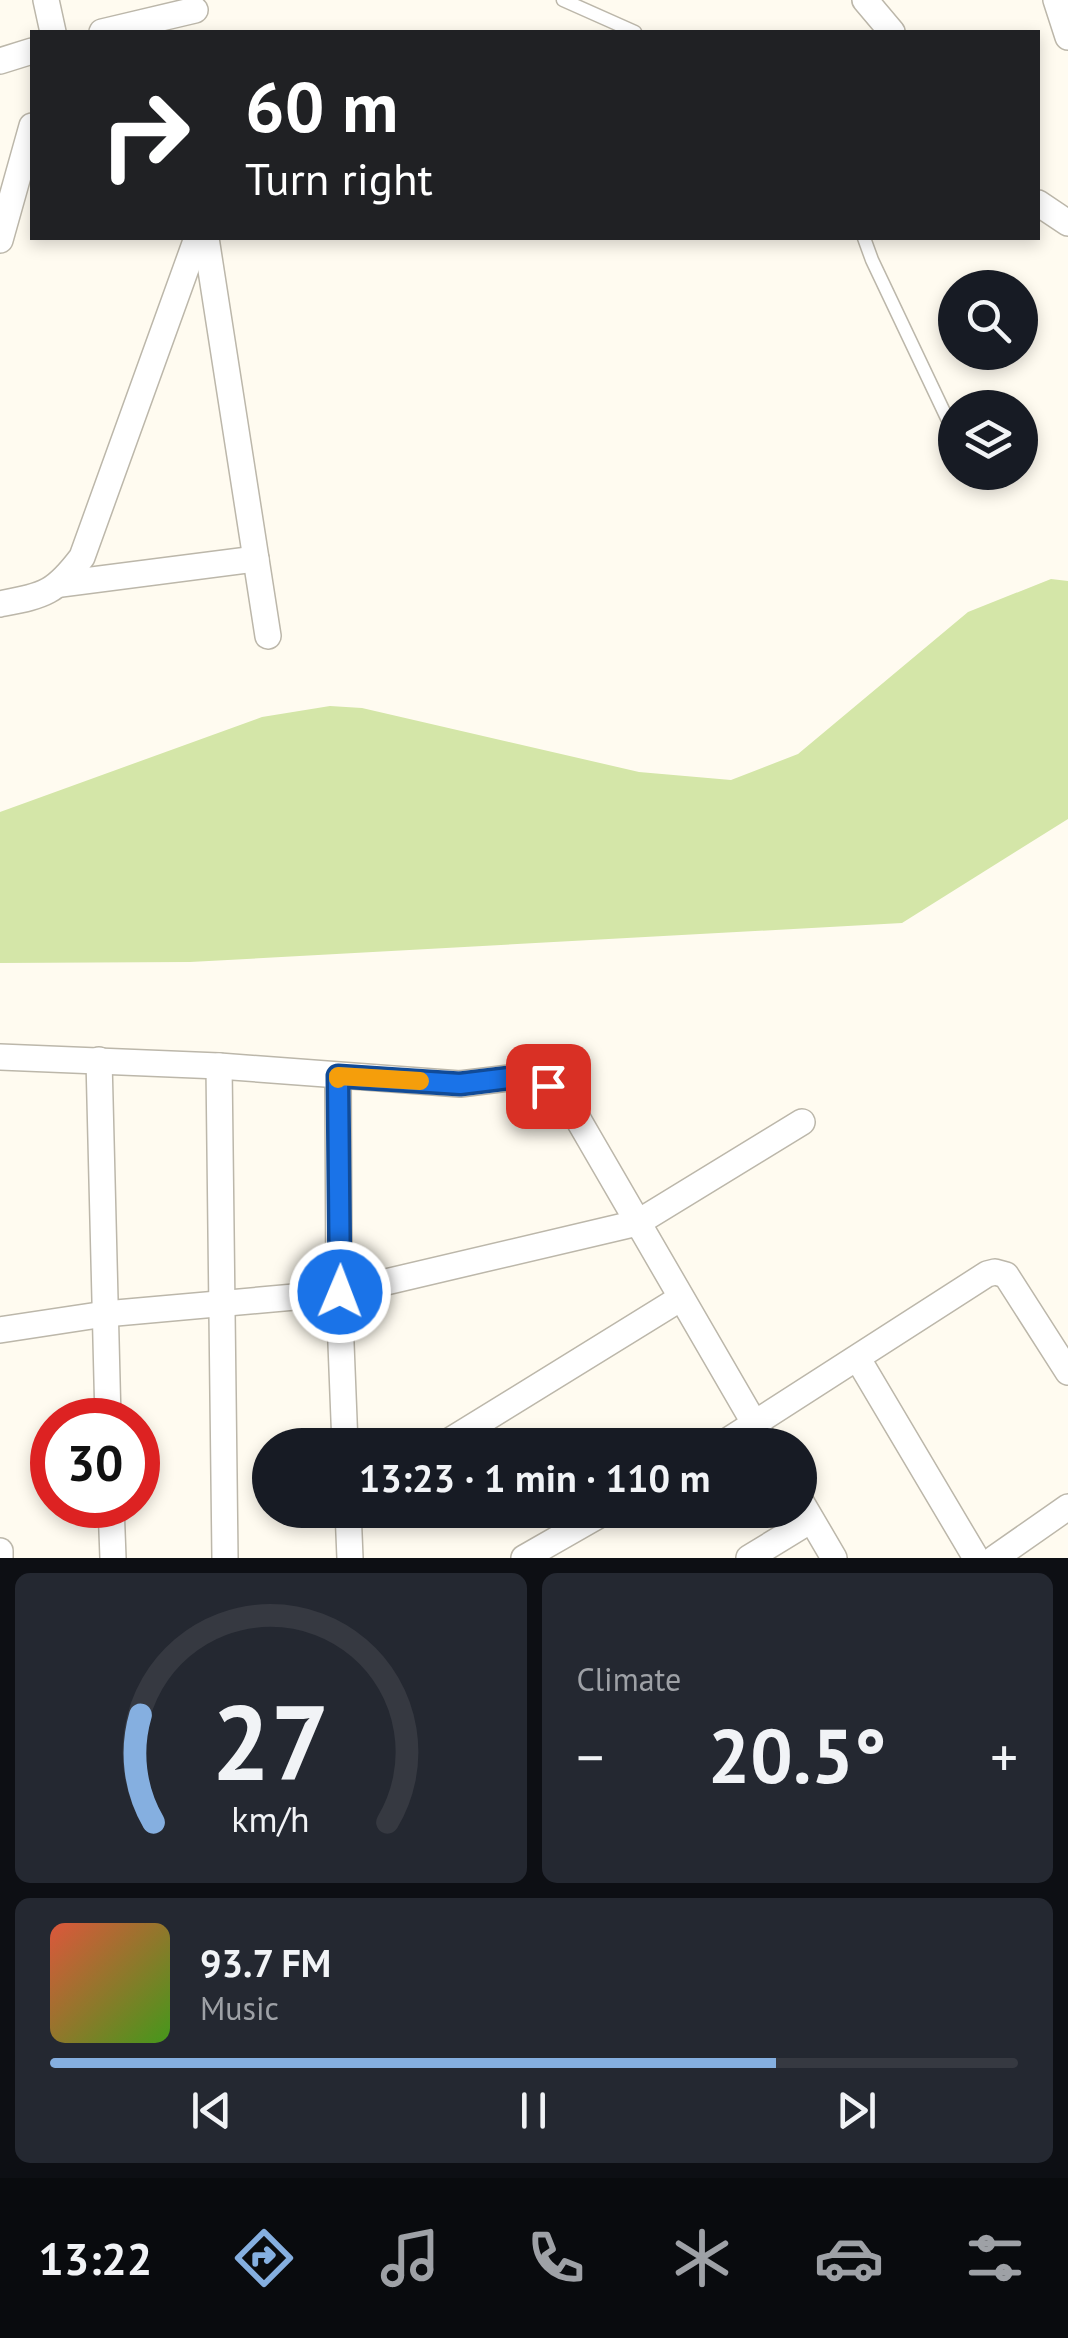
<!DOCTYPE html>
<meta charset="utf-8">
<style>
body{margin:0;font-family:"PT Sans",sans-serif;background:#242831;color:#f1f3f6;height:100vh;display:flex;flex-direction:column;font-size:38px;white-space:nowrap}
*{box-sizing:border-box;margin:0}
p{font-size:32px;color:#9ea1a6}
.icon{flex:none;width:55px;height:55px;fill:none;stroke:currentColor;stroke-width:2;stroke-linecap:round;stroke-linejoin:round}
.map{position:relative;height:1558px;overflow:hidden}
.details{display:flex;flex-direction:column;gap:15px;padding:15px;background:#0d0f14;flex:1}
.details>*{flex:none}
.guide{position:absolute;left:30px;top:30px;width:1010px;height:210px;border-radius:0px;box-shadow:0 5px 15px #0003;background:#202124;color:#fff;overflow:hidden}
.tools{position:absolute;left:938px;top:270px;display:grid;gap:20px}
.tools a{display:grid;place-items:center;width:100px;height:100px;border-radius:50%;background:#171b24;box-shadow:0 5px 15px #0003;font-size:50px}
.speed{position:absolute;left:30px;top:1398px;display:flex;gap:20px;font-size:50px;font-weight:700;text-align:center}
.speed>*{display:grid;place-content:center;width:130px;height:130px;border-radius:50%;background:#171b24;box-shadow:0 5px 15px #0003;line-height:1}
.speed .limit{border:15px solid #d22;background:#fff;color:#111}
.pin{position:absolute;display:grid;place-items:center;width:85px;height:85px;color:#fff;margin:-42px;border-radius:20px;box-shadow:0 5px 15px #0006}
.me{position:absolute;width:110px;margin:-55px;rotate:1deg;stroke-linejoin:round;filter:drop-shadow(0 0 8px #0008)}
.turn{display:flex;align-items:center;gap:35px;height:210px;padding:0 50px;font-size:45px}
.turn .icon{width:130px;height:130px;stroke-width:2.5}
.turn b{display:block;font-size:70px;line-height:85px}
.big{font-size:75px;font-weight:600;line-height:1.1}
.details .widget{flex:1;display:flex;flex-direction:column;justify-content:center;gap:15px;min-width:0;padding:0 35px;border-radius:15px;background:#242831}
.details .dial{align-items:center;gap:0}
.dial svg{height:260px;overflow:visible;fill:none;stroke:#363941;stroke-width:7;stroke-linecap:round;text-anchor:middle}
.dial text{fill:#f1f3f6;stroke:none}
.song{display:flex;align-items:center;gap:30px}
.cover{width:120px;height:120px;border-radius:15px;background:linear-gradient(135deg,hsl(10 70% 55%),hsl(100 70% 35%))}
.played{height:10px;border-radius:5px;background:linear-gradient(90deg,#85afe0 75%,#363941 75%)}
.keys{display:flex;justify-content:space-around;direction:ltr}
.heat{display:flex;justify-content:space-between;align-items:center;font-size:55px;direction:ltr}
.details .tiles{flex:1;display:grid;gap:15px;grid-template-columns:1fr 1fr}
.widget:last-child{grid-column:span 2}
.trip{position:absolute;left:252px;top:1428px;width:565px;height:100px;border-radius:50px;background:#171b24;box-shadow:0 5px 15px #0003;font-weight:600;line-height:100px;text-align:center}
.menu{display:flex;height:160px;justify-content:space-around;align-items:center;background:#090b0e;color:#9ea1a6}
.menu .icon{width:70px;height:70px}
.menu .active{color:#85afe0}
.menu b{font-size:45px;color:#f1f3f6}
.map>svg:first-child{display:block}
</style>
<div class="map">
<svg width="1068" height="1558" viewBox="0 0 1068 1558">
<rect width="100%" height="100%" fill="#fffbf0"/>
<path fill="#d4e6a8" d="M1051,579l17,2v238l-166,104 -712,39 -190,1v-151l262,-95 68,-11 32,2 277,64 92,8 67,-26 170,-142z"/>
<g fill="none" stroke-linecap="round" stroke-linejoin="round">
<defs>
<g id="lane">
<path d="M563,0l72,32"/>
<path d="M864,238l8,22 83,175"/>
</g>
<g id="street">
<path d="M46,0l7,32"/>
<path d="M865,0l27,32"/>
<path d="M1056,0l12,37"/>
<path d="M102,32l93,-22"/>
<path d="M0,61l32,-10"/>
<path d="M1038,203l30,20"/>
<path d="M206,238l62,398"/>
<path d="M0,240l32,-114"/>
<path d="M61,584l195,-25"/>
<path d="M0,604c45,-9 54,-10 82,-47l115,-319"/>
<path d="M0,1057l219,9 241,18 57,-7 30,9 24,21 196,338"/>
<path d="M99,1060l9,360"/>
<path d="M219,1066l6,492"/>
<path d="M338,1076l1,217 6,152"/>
<path d="M0,1330l105,-16 234,-21 298,-70 165,-101"/>
<path d="M858,1359l118,199"/>
<path d="M443,1445l238,-147"/>
<path d="M721,1445l266,-171 8,-2 11,3 62,97"/>
<path d="M800,1500l34,58"/>
<path d="M111,1505l2,53"/>
<path d="M348,1510l2,48"/>
<path d="M0,1551v7"/>
<path d="M524,1558l84,-48"/>
<path d="M749,1558l62,-38"/>
<path d="M995,1558l73,-51"/>
</g>
</defs>
<use href="#lane" stroke="#bcb7aa" stroke-width="15"/>
<use href="#street" stroke="#bcb7aa" stroke-width="28"/>
<use href="#lane" stroke="#fff" stroke-width="12"/>
<use href="#street" stroke="#fff" stroke-width="25"/>
</g>
<g fill="none" stroke-linecap="round" stroke-linejoin="round">
<defs>
<path id="route" d="M340,1292l-2,-216 122,8 57,-7 31,9"/>
</defs>
<use href="#route" stroke="#114b97" stroke-width="25"/>
<use href="#route" stroke="#1a73e8" stroke-width="18"/>
<path stroke="#f59e0b" stroke-width="18" d="M338,1079v-3l82,5"/>
</g>
</svg>
<div class="tools">
<a><svg class="icon" aria-label="search" viewBox="0 0 24 24"><circle cx="10" cy="10" r="6"/><path d="M15 15l6 6"/></svg></a>
<a><svg class="icon" aria-label="layers" viewBox="0 0 24 24"><path d="M12 4l9 5-9 5-9-5zM3 14l9 5 9-5"/></svg></a>
</div>
<div class="speed"><div class="limit">30</div></div>
<div class="pin" style="left:548px;top:1086px;background:#d93025"><svg class="icon" aria-label="arrive" viewBox="0 0 24 24"><path d="M6 21V4h12l-3 4 3 4H6"/></svg></div>
<svg class="me" style="left:340px;top:1292px" viewBox="-20 -20 40 40"><circle r="17" fill="#1a73e8" stroke="#fff" stroke-width="3"/><path d="M0-11L8 9 0 5-8 9z" fill="#fff"/></svg>
<div class="trip">13:23 · 1 min · 110 m</div>
<div class="guide">
<div class="turn"><svg class="icon" aria-label="right" viewBox="0 0 24 24"><path d="M7 20v-9h11M14 6l5 5-5 5"/></svg><div><b>60 m</b>Turn right</div></div>
</div>
</div>
<section class="details">
<div class="tiles">
<div class="widget dial"><svg viewBox="0 0 100 80">
<path d="M14 69A42 42 0 1 1 86 69"/>
<path d="M14 69A42 42 0 0 1 10 36" stroke="#85afe0"/>
<text x="50" y="56" font-size="32" font-weight="700">27</text>
<text x="50" y="72" font-size="11">km/h</text>
</svg></div>
<div class="widget"><p>Climate</p>
<div class="heat"><a>−</a><b class="big">20.5°</b><a>+</a></div>
</div>
<div class="widget">
<div class="song"><i class="cover"></i><div><b>93.7 FM</b><p>Music</p></div></div>
<div class="played"></div>
<div class="keys"><svg class="icon" aria-label="previous" viewBox="0 0 24 24"><path d="M18 5L8 12l10 7zM5 5v14"/></svg><svg class="icon" aria-label="pause" viewBox="0 0 24 24"><path d="M8 5v14M16 5v14"/></svg><svg class="icon" aria-label="next" viewBox="0 0 24 24"><path d="M6 5l10 7-10 7zM19 5v14"/></svg></div>
</div>
</div>
</section>
<nav class="menu">
<b>13:22</b>
<svg class="icon active" aria-label="directions" viewBox="0 0 24 24"><path d="M12 3l9 9-9 9-9-9zM9 14v-3h6M13 9l2 2-2 2"/></svg>
<svg class="icon" aria-label="music" viewBox="0 0 24 24"><path d="M9 18V5l10-2v13"/><circle cx="6" cy="18" r="3"/><circle cx="16" cy="16" r="3"/></svg>
<svg class="icon" aria-label="phone" viewBox="0 0 24 24"><path d="M5 4h4l2 5-3 2q2 4 5 5l2-3 5 2v4C11 20 4 13 5 4z"/></svg>
<svg class="icon" aria-label="climate" viewBox="0 0 24 24"><path d="M12 3v18M4 7l16 10M4 17L20 7"/></svg>
<svg class="icon" aria-label="car" viewBox="0 0 24 24"><path d="M5 17H2v-5l4-1 3-4h7l3 4 3 1v5h-3M9 17h6M6 11h13"/><circle cx="7" cy="17" r="2"/><circle cx="17" cy="17" r="2"/></svg>
<svg class="icon" aria-label="filters" viewBox="0 0 24 24"><path d="M4 7h16M4 17h16"/><circle cx="9" cy="7" r="2"/><circle cx="15" cy="17" r="2"/></svg>
</nav>
